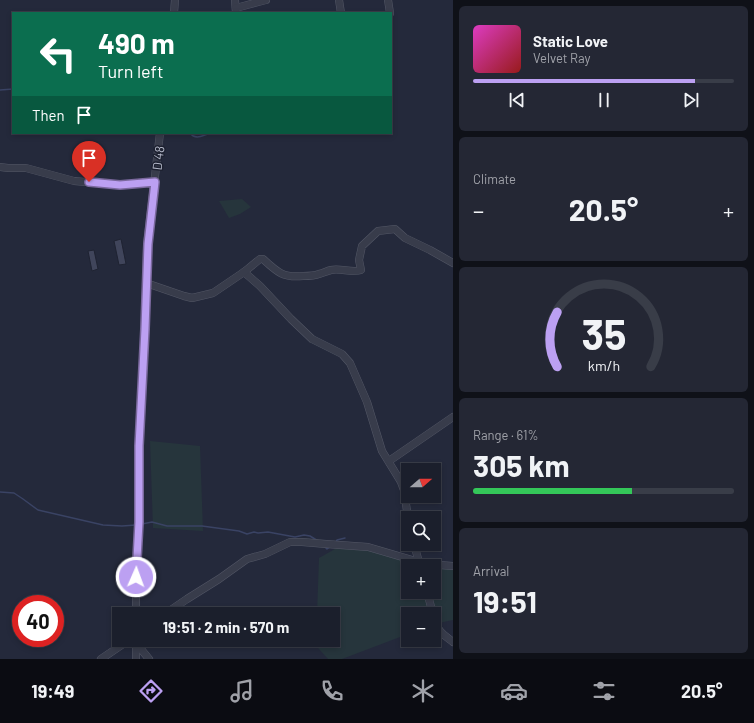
<!DOCTYPE html>
<meta charset="utf-8">
<style>
body{margin:0;font-family:Barlow,sans-serif;background:#242734;color:#f1f3f6;height:100vh;display:flex;flex-direction:column;font-size:15px;white-space:nowrap}
*{box-sizing:border-box;margin:0}
p{font-size:13px;color:#a0a2a9}
.icon{flex:none;width:22px;height:22px;fill:none;stroke:currentColor;stroke-width:2;stroke-linecap:round;stroke-linejoin:round}
.map{position:relative;flex:1;overflow:hidden}
.panel{display:flex;flex-direction:column;gap:6px;padding:6px;background:#0f1118;width:301px}
.panel>*{flex:none}
.guide{position:absolute;left:12px;top:12px;width:380px;height:122px;border-radius:0px;box-shadow:0 2px 6px #0003,0 0 0 1px #393d48;background:#0b6e4f;color:#fff;overflow:hidden}
.needle{width:26px;rotate:70deg}
.fabs{position:absolute;left:401px;top:463px;display:grid;gap:8px}
.fabs a{display:grid;place-items:center;width:40px;height:40px;border-radius:0px;background:#1b1f2c;box-shadow:0 2px 6px #0003,0 0 0 1px #393d48;font-size:20px}
.speed{position:absolute;left:12px;top:595px;display:flex;gap:8px;font-size:20px;font-weight:700;text-align:center}
.speed>*{display:grid;place-content:center;width:52px;height:52px;border-radius:50%;background:#1b1f2c;box-shadow:0 2px 6px #0003,0 0 0 1px #393d48;line-height:1}
.speed .limit{border:6px solid #d22;background:#fff;color:#111}
.pin{position:absolute;display:grid;place-items:center;width:34px;height:34px;color:#fff;margin:-41px -17px;border-radius:50% 50% 50% 0;rotate:-45deg;box-shadow:0 0 4px #0007}
.pin .icon{rotate:45deg}
.me{position:absolute;width:44px;margin:-22px;rotate:2deg;stroke-linejoin:round;filter:drop-shadow(0 0 3px #0008)}
.turn{display:flex;align-items:center;gap:14px;height:84px;padding:0 20px;font-size:18px}
.turn .icon{width:52px;height:52px;stroke-width:2.5}
.turn b{display:block;font-size:28px;line-height:34px}
.then{display:flex;align-items:center;height:38px;padding:0 20px;background:#0003;gap:8px;font-size:15px}
.big{font-size:30px;font-weight:700;line-height:1.1}
.panel .widget{flex:1;display:flex;flex-direction:column;justify-content:center;gap:6px;min-width:0;padding:0 14px;border-radius:6px;background:#242734}
.panel .dial{align-items:center;gap:0}
.dial svg{height:104px;overflow:visible;fill:none;stroke:#393d48;stroke-width:7;stroke-linecap:round;text-anchor:middle}
.dial text{fill:#f1f3f6;stroke:none}
.song{display:flex;align-items:center;gap:12px}
.cover{width:48px;height:48px;border-radius:6px;background:linear-gradient(135deg,hsl(310 70% 55%),hsl(0 70% 35%))}
.played{height:4px;border-radius:2px;background:linear-gradient(90deg,#bca0f2 85%,#393d48 85%)}
.keys{display:flex;justify-content:space-around;direction:ltr}
.heat{display:flex;justify-content:space-between;align-items:center;font-size:22px;direction:ltr}
.charge{height:6px;border-radius:3px;background:linear-gradient(90deg,#34c759 61%,#393d48 0)}
.trip{position:absolute;left:112px;top:607px;width:228px;height:40px;border-radius:0px;background:#1b1f2c;box-shadow:0 2px 6px #0003,0 0 0 1px #393d48;font-weight:700;line-height:40px;text-align:center}
.menu{display:flex;height:64px;justify-content:space-around;align-items:center;background:#0b0c12;color:#a0a2a9}
.menu .icon{width:28px;height:28px}
.menu .on{color:#bca0f2}
.menu b{font-size:18px;color:#f1f3f6}
main{display:flex;flex:1;min-height:0}
.map>svg:first-child{display:block}
</style>
<main>
<div class="map">
<svg width="453" height="659" viewBox="0 0 453 659">
<rect width="100%" height="100%" fill="#24293b"/>
<g fill="#26353c" fill-rule="evenodd">
<path d="M242,199l9,8 -11,7 -11,4 -10,-17z"/>
<path d="M150,441l50,5 3,85 -50,-3z"/>
<path d="M342,545l26,2 58,17 27,2v54l-19,4v-10h-26v20l-66,25h-14l-17,-19h22v-26h-16l2,-56zM408,566h26v26h-26z"/>
</g>
<g fill="none" stroke-linecap="round" stroke-linejoin="round">
<g stroke="#3a4364" stroke-width="1.5">
<path d="M0,90l13,-1"/>
<path d="M190,133c5,7 13,3 20,0"/>
<path d="M0,492l14,1 9,6 15,11 65,15 19,1 14,-1"/>
<path d="M142,524l10,-2 15,4h35l37,5 8,3 7,-2 4,1 10,-1 27,5 9,-2 6,1 8,5"/>
<path d="M336,542l1,-2 8,-2"/>
<path d="M324,546l3,3 3,-2"/>
</g>
</g>
<g fill="#40455b" stroke="#1f2332">
<path d="M121,239l5,25 -7,1 -5,-24z"/>
<path d="M94,250l4,19 -6,2 -4,-20z"/>
</g>
<g fill="none" stroke-linecap="round" stroke-linejoin="round">
<defs>
<g id="minor">
<path d="M235,0l1,13"/>
<path d="M339,0l2,13"/>
<path d="M388,0l2,13"/>
<path d="M236,8l30,-8"/>
<path d="M174,13l1,-13"/>
<path d="M0,167l8,1h18l48,13 46,4 35,-3"/>
<path d="M244,272l16,14 31,33 21,20 30,15 8,9 17,39 15,49 19,31 3,8 4,28"/>
<path d="M146,283l38,13 8,2 21,-5 31,-21 16,-13h3c14,13 20,19 40,17 5,0 11,0 16,-2 4,-1 8,-3 12,-4 9,-2 22,3 30,0l-2,-10 3,-14 16,-15 17,-2 10,9 25,12 23,13"/>
<path d="M389,461l64,-44"/>
<path d="M414,544l6,22"/>
<path d="M427,592l6,22"/>
<path d="M136,614v-49l3,-42v-78l6,-116 2,-84 13,-112"/>
<path d="M165,614l22,-15 32,-20 28,-20 18,-5 25,-12h12l24,2 42,3 58,17 27,2"/>
<path d="M434,619c3,12 10,16 19,23"/>
<path d="M136,643l13,16"/>
<path d="M101,659l28,-19"/>
<path d="M136,659v-18"/>
</g>
</defs>
<use href="#minor" stroke="#535766" stroke-width="8"/>
<use href="#minor" stroke="#383c4b" stroke-width="7"/>
</g>
<g fill="none" stroke-linecap="round" stroke-linejoin="round">
<defs>
<path id="route" d="M89,182l31,3 35,-3 -7,62 -3,85 -6,117v76l-3,55"/>
</defs>
<use href="#route" stroke="#7a689d" stroke-width="10"/>
<use href="#route" stroke="#bca0f2" stroke-width="7"/>
</g>
<g text-anchor="middle" stroke-width="3" stroke-linejoin="round" paint-order="stroke">
<g font-size="13" fill="#b3b7c7" stroke="#1d2130">
<text transform="translate(158 158) rotate(-83)" y="5">D 48</text>
</g>
</g>
</svg>
<div class="fabs">
<a><svg class="needle" viewBox="-14 -14 28 28"><path d="M0-13l5 13h-10z" fill="#e53935"/><path d="M0 13l5-13h-10z" fill="#a0a2a9"/></svg></a>
<a><svg class="icon" aria-label="search" viewBox="0 0 24 24"><circle cx="10" cy="10" r="6"/><path d="M15 15l6 6"/></svg></a>
<a>+</a>
<a>−</a>
</div>
<div class="speed"><div class="limit">40</div></div>
<div class="pin" style="left:89px;top:182px;background:#d93025"><svg class="icon" aria-label="arrive" viewBox="0 0 24 24"><path d="M6 21V4h12l-3 4 3 4H6"/></svg></div>
<svg class="me" style="left:136px;top:577px" viewBox="-20 -20 40 40"><circle r="17" fill="#bca0f2" stroke="#fff" stroke-width="3"/><path d="M0-11L8 9 0 5-8 9z" fill="#fff"/></svg>
<div class="trip">19:51 · 2 min · 570 m</div>
<div class="guide">
<div class="turn"><svg class="icon" aria-label="left" viewBox="0 0 24 24"><path d="M17 20v-9H6M10 6l-5 5 5 5"/></svg><div><b>490 m</b>Turn left</div></div>
<div class="then">Then<svg class="icon" aria-label="arrive" viewBox="0 0 24 24"><path d="M6 21V4h12l-3 4 3 4H6"/></svg></div>
</div>
</div>
<section class="panel">
<div class="widget">
<div class="song"><i class="cover"></i><div><b>Static Love</b><p>Velvet Ray</p></div></div>
<div class="played"></div>
<div class="keys"><svg class="icon" aria-label="previous" viewBox="0 0 24 24"><path d="M18 5L8 12l10 7zM5 5v14"/></svg><svg class="icon" aria-label="pause" viewBox="0 0 24 24"><path d="M8 5v14M16 5v14"/></svg><svg class="icon" aria-label="next" viewBox="0 0 24 24"><path d="M6 5l10 7-10 7zM19 5v14"/></svg></div>
</div>
<div class="widget"><p>Climate</p>
<div class="heat"><a>−</a><b class="big">20.5°</b><a>+</a></div>
</div>
<div class="widget dial"><svg viewBox="0 0 100 80">
<path d="M14 69A42 42 0 1 1 86 69"/>
<path d="M14 69A42 42 0 0 1 14 27" stroke="#bca0f2"/>
<text x="50" y="56" font-size="32" font-weight="700">35</text>
<text x="50" y="72" font-size="11">km/h</text>
</svg></div>
<div class="widget"><p>Range · 61%</p><b class="big">305 km</b><div class="charge"></div></div>
<div class="widget"><p>Arrival</p><b class="big">19:51</b></div>
</section>
</main>
<nav class="menu">
<b>19:49</b>
<svg class="icon on" aria-label="directions" viewBox="0 0 24 24"><path d="M12 3l9 9-9 9-9-9zM9 14v-3h6M13 9l2 2-2 2"/></svg>
<svg class="icon" aria-label="music" viewBox="0 0 24 24"><path d="M9 18V5l10-2v13"/><circle cx="6" cy="18" r="3"/><circle cx="16" cy="16" r="3"/></svg>
<svg class="icon" aria-label="phone" viewBox="0 0 24 24"><path d="M5 4h4l2 5-3 2q2 4 5 5l2-3 5 2v4C11 20 4 13 5 4z"/></svg>
<svg class="icon" aria-label="climate" viewBox="0 0 24 24"><path d="M12 3v18M4 7l16 10M4 17L20 7"/></svg>
<svg class="icon" aria-label="car" viewBox="0 0 24 24"><path d="M5 17H2v-5l4-1 3-4h7l3 4 3 1v5h-3M9 17h6M6 11h13"/><circle cx="7" cy="17" r="2"/><circle cx="17" cy="17" r="2"/></svg>
<svg class="icon" aria-label="filters" viewBox="0 0 24 24"><path d="M4 7h16M4 17h16"/><circle cx="9" cy="7" r="2"/><circle cx="15" cy="17" r="2"/></svg>
<b>20.5°</b>
</nav>
